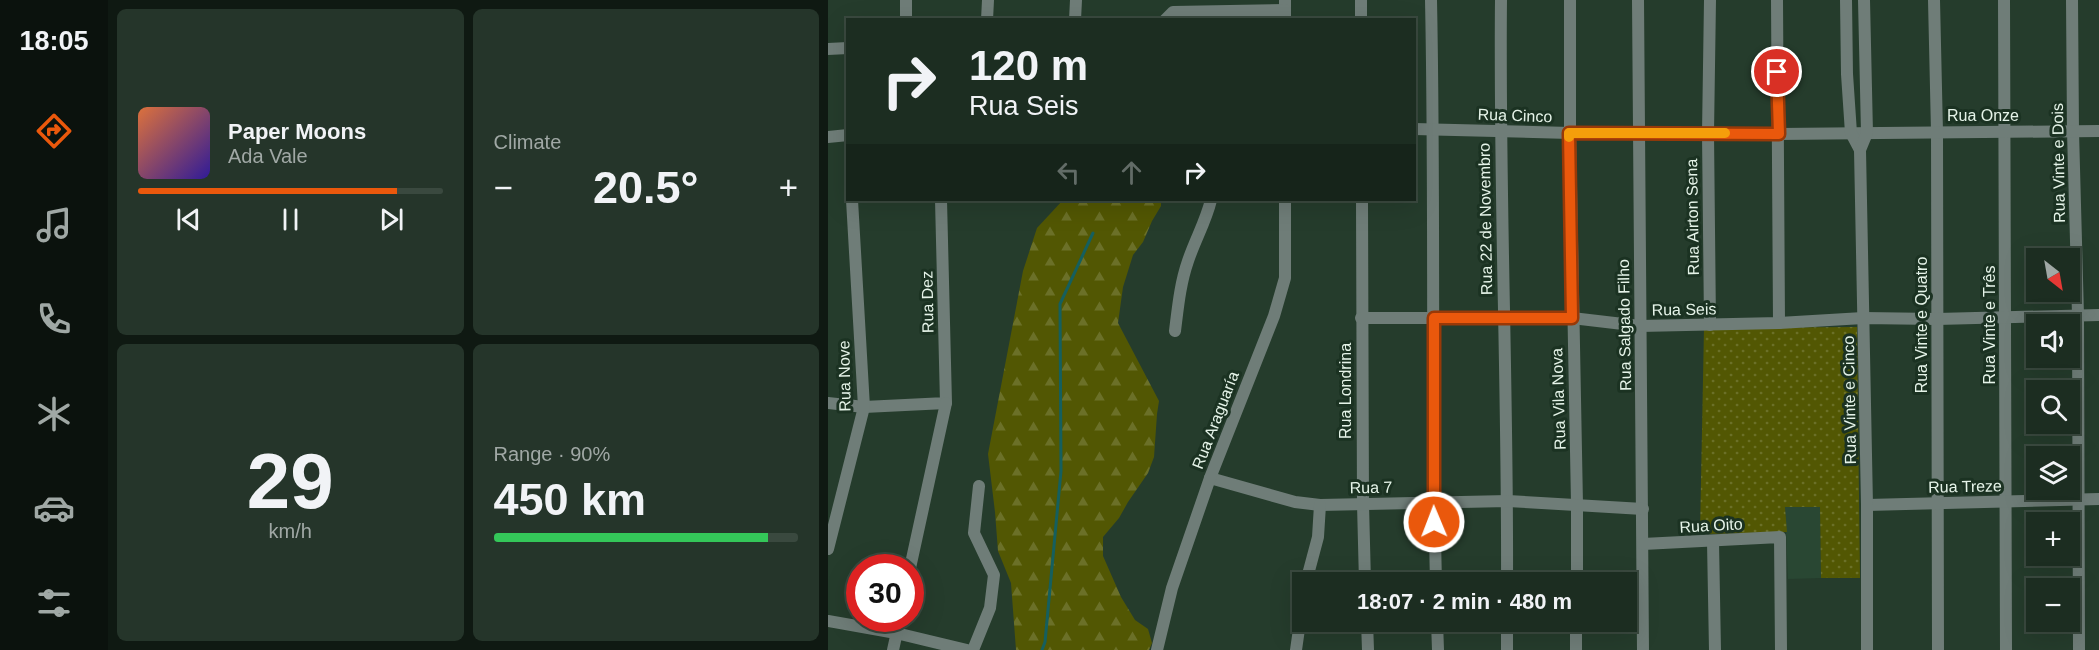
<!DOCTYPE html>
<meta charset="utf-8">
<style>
body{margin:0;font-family:Arial,sans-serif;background:#25352a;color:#f1f3f6;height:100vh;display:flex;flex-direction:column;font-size:22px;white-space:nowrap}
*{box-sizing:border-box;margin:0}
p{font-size:20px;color:#a0a8a5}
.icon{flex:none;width:33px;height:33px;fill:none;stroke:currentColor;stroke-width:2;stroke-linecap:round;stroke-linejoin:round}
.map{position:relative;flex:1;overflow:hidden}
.sheet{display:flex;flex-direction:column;gap:9px;padding:9px;background:#0f1912;width:720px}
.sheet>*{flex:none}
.guide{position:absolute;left:18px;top:18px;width:570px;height:183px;border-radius:0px;box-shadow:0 6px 24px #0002,0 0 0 2px #3a493f;background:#1c2d21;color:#f1f3f6;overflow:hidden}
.needle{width:39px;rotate:149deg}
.fabs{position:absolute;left:1198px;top:248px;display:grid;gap:12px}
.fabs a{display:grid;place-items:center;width:54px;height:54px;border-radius:0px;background:#1c2d21;box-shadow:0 6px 24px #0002,0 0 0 2px #3a493f;font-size:30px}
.speed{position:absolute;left:18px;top:554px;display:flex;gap:12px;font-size:30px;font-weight:700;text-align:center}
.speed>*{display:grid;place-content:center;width:78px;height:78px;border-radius:50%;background:#1c2d21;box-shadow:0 6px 24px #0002,0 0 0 2px #3a493f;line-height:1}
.speed .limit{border:9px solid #d22;background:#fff;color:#111}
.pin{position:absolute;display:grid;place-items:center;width:51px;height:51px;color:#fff;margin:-26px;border:3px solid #fff;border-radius:50%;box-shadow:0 2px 6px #0007}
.me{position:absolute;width:66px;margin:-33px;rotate:359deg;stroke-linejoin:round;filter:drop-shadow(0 0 4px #0008)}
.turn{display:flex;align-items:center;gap:21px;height:126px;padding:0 24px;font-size:27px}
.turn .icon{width:78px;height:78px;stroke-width:2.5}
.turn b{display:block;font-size:42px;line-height:51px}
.lanes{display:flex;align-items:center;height:57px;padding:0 24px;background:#0003;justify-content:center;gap:30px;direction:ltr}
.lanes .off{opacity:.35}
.big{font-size:45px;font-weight:700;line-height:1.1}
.sheet .tile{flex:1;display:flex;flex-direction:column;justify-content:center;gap:9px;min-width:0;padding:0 21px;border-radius:9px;background:#25352a}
.sheet .dial{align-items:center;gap:0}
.dial b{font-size:78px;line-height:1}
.song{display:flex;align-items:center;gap:18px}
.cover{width:72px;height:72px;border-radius:9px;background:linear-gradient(135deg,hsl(20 70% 55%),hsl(250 70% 35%))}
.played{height:6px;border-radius:3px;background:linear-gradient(90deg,#ea580c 85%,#3a493f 85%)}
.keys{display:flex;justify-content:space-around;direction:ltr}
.heat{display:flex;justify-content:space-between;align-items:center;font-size:33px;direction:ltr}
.charge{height:9px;border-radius:4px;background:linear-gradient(90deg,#34c759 90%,#3a493f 0)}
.sheet .tiles{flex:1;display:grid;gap:9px;grid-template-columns:repeat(2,1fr)}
.trip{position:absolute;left:464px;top:572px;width:345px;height:60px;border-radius:0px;background:#1c2d21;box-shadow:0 6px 24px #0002,0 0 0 2px #3a493f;font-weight:700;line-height:60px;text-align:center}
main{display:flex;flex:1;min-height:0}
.tab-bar{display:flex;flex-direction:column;width:108px;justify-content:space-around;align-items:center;background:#0b120d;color:#a0a8a5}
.tab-bar .icon{width:42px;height:42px}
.tab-bar .current{color:#ea580c}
.tab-bar b{font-size:27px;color:#f1f3f6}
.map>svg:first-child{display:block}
</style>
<main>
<nav class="tab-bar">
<b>18:05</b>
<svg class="icon current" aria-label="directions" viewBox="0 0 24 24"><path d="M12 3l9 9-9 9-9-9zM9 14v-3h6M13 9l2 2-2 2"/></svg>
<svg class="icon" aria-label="music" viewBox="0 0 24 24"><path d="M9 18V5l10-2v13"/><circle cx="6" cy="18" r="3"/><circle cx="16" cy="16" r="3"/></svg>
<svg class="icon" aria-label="phone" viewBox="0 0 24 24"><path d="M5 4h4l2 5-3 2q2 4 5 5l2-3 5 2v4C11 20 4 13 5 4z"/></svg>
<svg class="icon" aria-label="climate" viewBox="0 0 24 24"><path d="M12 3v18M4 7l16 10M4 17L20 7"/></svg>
<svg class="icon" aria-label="car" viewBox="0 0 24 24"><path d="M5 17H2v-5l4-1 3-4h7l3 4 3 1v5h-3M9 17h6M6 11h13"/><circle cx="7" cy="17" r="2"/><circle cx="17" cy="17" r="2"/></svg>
<svg class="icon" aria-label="filters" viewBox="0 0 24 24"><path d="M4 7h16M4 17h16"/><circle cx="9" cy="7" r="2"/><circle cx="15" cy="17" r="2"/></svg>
</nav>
<section class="sheet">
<div class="tiles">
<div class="tile">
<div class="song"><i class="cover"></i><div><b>Paper Moons</b><p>Ada Vale</p></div></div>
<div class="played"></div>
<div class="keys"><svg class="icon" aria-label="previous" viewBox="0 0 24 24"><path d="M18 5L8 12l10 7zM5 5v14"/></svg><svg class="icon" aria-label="pause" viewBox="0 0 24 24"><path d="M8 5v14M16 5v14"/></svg><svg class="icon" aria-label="next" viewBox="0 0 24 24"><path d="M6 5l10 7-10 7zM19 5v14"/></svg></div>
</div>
<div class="tile"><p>Climate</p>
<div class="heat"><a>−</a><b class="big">20.5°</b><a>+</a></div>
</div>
<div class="tile dial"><b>29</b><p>km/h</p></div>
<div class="tile"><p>Range · 90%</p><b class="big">450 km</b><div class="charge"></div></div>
</div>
</section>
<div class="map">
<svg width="1271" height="650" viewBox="0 0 1271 650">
<defs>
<pattern id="forest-firs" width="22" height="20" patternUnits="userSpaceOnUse" patternTransform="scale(1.5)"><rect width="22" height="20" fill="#525703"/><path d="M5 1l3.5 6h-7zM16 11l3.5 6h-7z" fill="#6b7028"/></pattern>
<pattern id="park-dots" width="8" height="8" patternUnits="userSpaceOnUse" patternTransform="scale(1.5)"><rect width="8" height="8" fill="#525703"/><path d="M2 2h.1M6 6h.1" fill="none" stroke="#6b7028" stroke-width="1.8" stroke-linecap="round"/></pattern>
</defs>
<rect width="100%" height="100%" fill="#253c2c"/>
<path fill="#294733" d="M957,507h35l1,71 -33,1z"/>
<path fill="url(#forest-firs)" d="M235,200h98v6l-9,15 -9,21 -10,13 -10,32 -5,36 41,78 -2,13 -3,43 -6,16 -20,29 -9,16 -16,19v19l18,41 14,23 13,9 4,14 -3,7h-133l-5,-67 -13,-32 -3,-39 -7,-58 35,-183 14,-43z"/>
<path fill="url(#park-dots)" d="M1029,327l3,251h-39l-1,-71h-35l2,25 -87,2 4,-206z"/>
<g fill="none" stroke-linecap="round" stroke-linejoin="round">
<path stroke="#155f5e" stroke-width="3" d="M214,650l3,-8 16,-171 -1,-167 33,-71"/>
<g stroke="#6f7d78" stroke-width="12">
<path d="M457,0v20"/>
<path d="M533,0v20"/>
<path d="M603,0c4,194 0,388 5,582"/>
<path d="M673,0c-2,194 7,388 6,582"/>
<path d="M742,0v133l7,371v78"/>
<path d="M810,0l5,650"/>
<path d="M882,0l-2,133 2,192"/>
<path d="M949,0l2,323"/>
<path d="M1106,0l3,132 1,518"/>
<path d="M1176,0l2,650"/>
<path d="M1244,0l1,131 5,184 1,335"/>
<path d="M78,20v-20"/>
<path d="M159,20l1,-20"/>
<path d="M247,20l1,-20"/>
<path d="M337,20l8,-8 112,-2"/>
<path d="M0,49l20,-1"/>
<path d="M586,129l156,4 209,1 320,-3"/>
<path d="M0,137l20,-2"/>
<path d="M534,200l1,304 2,78"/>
<path d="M533,318h211l68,8 139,-3 84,-5 74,1 162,-4"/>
<path d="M347,331c3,-24 5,-47 13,-70 7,-21 18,-40 23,-61"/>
<path d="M0,403l36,4 82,-4 -5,-203"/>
<path d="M382,478l85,24 25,3 188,-4 135,8"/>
<path d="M1039,505l232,-6"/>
<path d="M885,542l2,108"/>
<path d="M815,544l137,-7 1,113"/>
<path d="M0,549l36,-142 -12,-207"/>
<path d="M82,568l36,-165"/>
<path d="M478,582l12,-45 2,-32"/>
<path d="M0,621l68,12 71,17"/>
<path d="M539,621l1,29"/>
<path d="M609,621l1,29"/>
<path d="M65,650l7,-32"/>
<path d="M145,650l17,-42 4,-33 -20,-42 5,-47"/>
<path d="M329,650l15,-62 38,-110 64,-162 11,-38v-78"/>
<path d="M468,650l6,-42"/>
<path d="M679,650v-29"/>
<path d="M748,650v-29"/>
</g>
<g stroke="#6f7d78" stroke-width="12">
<path d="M1018,0l1,74 4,59 9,17"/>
<path d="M1036,0l3,133 -7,17 7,355v145"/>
</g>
</g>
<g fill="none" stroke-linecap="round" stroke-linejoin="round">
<defs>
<path id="route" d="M606,522v-204h138l-3,-185 210,1 -2,-62"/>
</defs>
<use href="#route" stroke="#983908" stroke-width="15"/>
<use href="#route" stroke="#ea580c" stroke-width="10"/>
<path stroke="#f59e0b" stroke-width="10" d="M741,137v-4h156"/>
</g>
<g text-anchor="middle" stroke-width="6" stroke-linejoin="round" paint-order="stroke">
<g font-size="16" fill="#e5f3e8" stroke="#1b3222">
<text transform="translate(687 115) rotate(2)" y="6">Rua Cinco</text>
<text x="1155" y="121">Rua Onze</text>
<text transform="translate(1230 163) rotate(-91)" y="6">Rua Vinte e Dois</text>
<text transform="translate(864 217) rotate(-91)" y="6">Rua Airton Sena</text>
<text transform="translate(657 219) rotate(-91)" y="6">Rua 22 de Novembro</text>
<text transform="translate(99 302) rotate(-91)" y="6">Rua Dez</text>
<text transform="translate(856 309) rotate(-1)" y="6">Rua Seis</text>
<text transform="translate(796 325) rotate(-91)" y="6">Rua Salgado Filho</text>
<text transform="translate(1093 325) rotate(-90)" y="6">Rua Vinte e Quatro</text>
<text transform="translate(1161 325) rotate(-90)" y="6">Rua Vinte e Três</text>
<text transform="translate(16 376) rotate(-91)" y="6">Rua Nove</text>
<text transform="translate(517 391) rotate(-90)" y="6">Rua Londrina</text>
<text transform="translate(730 399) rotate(-92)" y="6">Rua Vila Nova</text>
<text transform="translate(1021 400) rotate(-91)" y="6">Rua Vinte e Cinco</text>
<text transform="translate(387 420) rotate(-69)" y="6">Rua Araguaría</text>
<text transform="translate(1137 486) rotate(-1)" y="6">Rua Treze</text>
<text transform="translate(543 487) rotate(-1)" y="6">Rua 7</text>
<text transform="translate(883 525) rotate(-3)" y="6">Rua Oito</text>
</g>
</g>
</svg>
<div class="fabs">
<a><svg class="needle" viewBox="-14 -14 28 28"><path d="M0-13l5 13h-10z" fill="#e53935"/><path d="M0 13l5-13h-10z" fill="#a0a8a5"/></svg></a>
<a><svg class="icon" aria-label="sound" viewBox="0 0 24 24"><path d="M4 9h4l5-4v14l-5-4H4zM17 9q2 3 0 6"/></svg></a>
<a><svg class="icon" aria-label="search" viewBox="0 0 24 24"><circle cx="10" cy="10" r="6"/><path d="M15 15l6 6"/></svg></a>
<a><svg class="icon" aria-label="layers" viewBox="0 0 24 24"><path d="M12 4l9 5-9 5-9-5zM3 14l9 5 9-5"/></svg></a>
<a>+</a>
<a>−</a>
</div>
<div class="speed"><div class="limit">30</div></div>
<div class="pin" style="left:949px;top:72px;background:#d93025"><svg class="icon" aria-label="arrive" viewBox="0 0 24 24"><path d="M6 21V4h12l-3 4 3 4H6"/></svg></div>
<svg class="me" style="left:606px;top:522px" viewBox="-20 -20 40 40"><circle r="17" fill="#ea580c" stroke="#fff" stroke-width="3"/><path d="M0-11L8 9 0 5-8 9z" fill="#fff"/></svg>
<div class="trip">18:07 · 2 min · 480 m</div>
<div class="guide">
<div class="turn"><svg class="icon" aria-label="right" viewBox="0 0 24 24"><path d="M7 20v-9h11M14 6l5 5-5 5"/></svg><div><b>120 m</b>Rua Seis</div></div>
<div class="lanes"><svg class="icon off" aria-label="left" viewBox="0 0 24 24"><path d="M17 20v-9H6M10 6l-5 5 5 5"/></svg><svg class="icon off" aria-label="ahead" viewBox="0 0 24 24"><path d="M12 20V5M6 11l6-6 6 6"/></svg><svg class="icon" aria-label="right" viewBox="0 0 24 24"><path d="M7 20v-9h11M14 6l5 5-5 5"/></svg></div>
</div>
</div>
</main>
